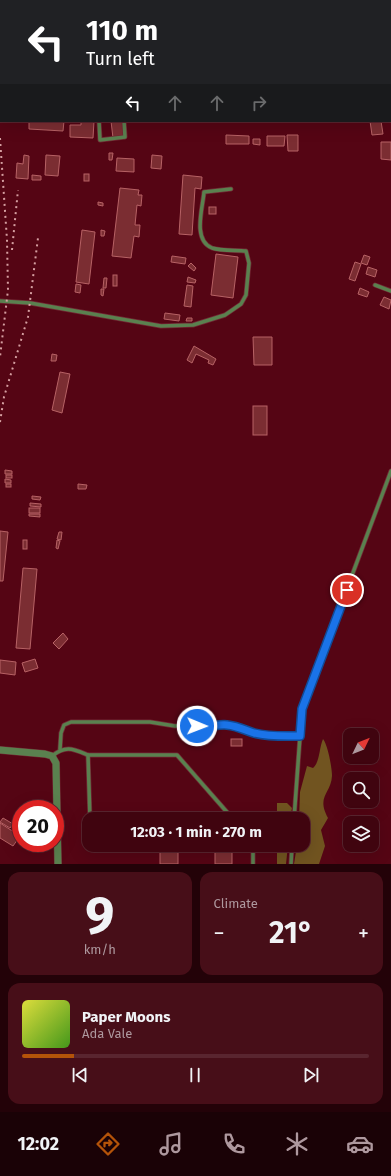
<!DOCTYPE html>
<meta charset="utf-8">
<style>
body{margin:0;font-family:"Fira Sans",sans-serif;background:#470e18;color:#f1f3f6;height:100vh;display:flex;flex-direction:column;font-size:15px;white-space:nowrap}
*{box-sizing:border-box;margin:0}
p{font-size:13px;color:#ae989e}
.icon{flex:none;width:22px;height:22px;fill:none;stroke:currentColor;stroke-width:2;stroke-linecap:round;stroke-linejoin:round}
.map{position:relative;height:864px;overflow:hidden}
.sheet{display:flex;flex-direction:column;gap:8px;padding:8px;background:#230208;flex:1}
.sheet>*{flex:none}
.hud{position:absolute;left:0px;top:0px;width:391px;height:122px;box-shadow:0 4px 16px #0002,0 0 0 1px #59252f;background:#202124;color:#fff;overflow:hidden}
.needle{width:26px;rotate:47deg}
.buttons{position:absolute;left:343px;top:728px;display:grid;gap:8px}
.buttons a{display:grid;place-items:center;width:36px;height:36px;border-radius:8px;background:#40040f;box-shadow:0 4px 16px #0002,0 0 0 1px #59252f;font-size:20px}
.speed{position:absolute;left:12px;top:800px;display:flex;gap:8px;font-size:20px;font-weight:700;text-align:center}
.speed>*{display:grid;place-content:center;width:52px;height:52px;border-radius:50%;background:#40040f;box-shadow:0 4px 16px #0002,0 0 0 1px #59252f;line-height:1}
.speed .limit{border:6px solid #d22;background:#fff;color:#111}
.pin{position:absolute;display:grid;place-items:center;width:34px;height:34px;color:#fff;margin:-17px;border:2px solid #fff;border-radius:50%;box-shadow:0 1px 4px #0007}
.me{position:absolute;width:44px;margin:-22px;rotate:91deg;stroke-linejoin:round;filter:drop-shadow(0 0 3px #0008)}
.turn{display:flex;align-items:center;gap:14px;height:84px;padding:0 20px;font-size:18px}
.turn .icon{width:52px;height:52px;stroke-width:2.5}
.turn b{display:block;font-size:28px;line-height:34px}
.lanes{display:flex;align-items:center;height:38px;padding:0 20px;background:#0003;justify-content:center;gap:20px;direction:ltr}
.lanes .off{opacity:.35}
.big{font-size:30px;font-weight:700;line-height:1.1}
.sheet .card{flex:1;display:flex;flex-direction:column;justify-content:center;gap:6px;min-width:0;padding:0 14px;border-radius:12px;background:#470e18}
.sheet .dial{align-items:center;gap:0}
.dial b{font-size:52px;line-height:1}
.song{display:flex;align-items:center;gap:12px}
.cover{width:48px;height:48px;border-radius:6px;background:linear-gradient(135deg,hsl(60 70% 55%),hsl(100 70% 35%))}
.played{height:4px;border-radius:2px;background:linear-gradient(90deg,#b45309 15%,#59252f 15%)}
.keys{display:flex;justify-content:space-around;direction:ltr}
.heat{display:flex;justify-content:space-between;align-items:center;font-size:22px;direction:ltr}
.sheet .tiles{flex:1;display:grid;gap:8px;grid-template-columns:1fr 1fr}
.card:last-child{grid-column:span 2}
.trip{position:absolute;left:82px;top:812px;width:228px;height:40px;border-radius:12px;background:#40040f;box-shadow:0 4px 16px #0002,0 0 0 1px #59252f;font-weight:700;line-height:40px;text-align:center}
.tab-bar{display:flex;height:64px;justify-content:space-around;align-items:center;background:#1a0206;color:#ae989e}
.tab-bar .icon{width:28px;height:28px}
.tab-bar .current{color:#b45309}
.tab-bar b{font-size:18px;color:#f1f3f6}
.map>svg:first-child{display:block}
</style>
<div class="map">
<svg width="391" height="864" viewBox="0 0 391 864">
<rect width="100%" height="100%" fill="#550514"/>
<g fill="#715420">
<path d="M323,739c5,6 9,29 9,37 -1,18 -16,20 -4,42l-7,12 4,16 -6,18h-25l3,-19h6v-26h-4l1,-27 7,-26 6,2c7,-6 6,-20 10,-29z"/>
<path d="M277,803h10l5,5 -2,11h-13z"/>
<path d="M277,845h11l-2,19h-9z"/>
</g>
<g fill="#7b2d32" stroke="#b76265">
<rect x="49" y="0" width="31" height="1"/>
<rect x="367" y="0" width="21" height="1"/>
<path d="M390,14l1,6 -1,96z"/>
<path d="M29,121h35l-1,10 -34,-2z"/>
<path d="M81,121h13l-1,17 -23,-1v-12h11z"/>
<path d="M111,121h12l2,15 -12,2z"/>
<path d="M370,121h11l2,13 -11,1z"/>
<path d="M226,135l23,1v8h-23z"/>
<path d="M287,135h11v16h-10z"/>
<path d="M267,136h18l-1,10h-17z"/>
<path d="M253,139h7v6l-7,-1z"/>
<path d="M381,142h10v18l-10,-1z"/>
<path d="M109,153h4l-1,7h-3z"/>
<path d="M24,155l5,1 -1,23 -12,-1 1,-15 6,1z"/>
<path d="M46,155l14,1 -2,20 -13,-1z"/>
<path d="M152,155l10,1 -1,13 -10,-1z"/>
<path d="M117,158l17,1v13l-18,-1z"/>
<rect x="84" y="174" width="5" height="7"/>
<path d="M32,175l9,1v4h-9z"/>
<path d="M183,175l19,2 -1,12 -6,-1 -3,47 -13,-1z"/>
<path d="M120,188l19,2 -1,5h4l-1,11 -4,-1 -2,20h5l-1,12 -5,-1 -3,22 -19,-2z"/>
<path d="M98,202l5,1v3l-5,-1z"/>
<rect x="209" y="207" width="7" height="7"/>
<path d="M82,230l13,2 -6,52 -13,-2z"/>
<path d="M101,230l4,1 -1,5h-3z"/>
<path d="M216,254l22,3 -5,41 -22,-3z"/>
<path d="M364,255l6,2 -3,8 -6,-2z"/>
<path d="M172,256l14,2 -1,6 -14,-2z"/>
<path d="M355,262l6,2 -6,17 -6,-2z"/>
<path d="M191,263l5,5 -2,3 -6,-5z"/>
<path d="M368,267l9,3 -2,7 -9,-3z"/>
<rect x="113" y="275" width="4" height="11"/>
<path d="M188,277l8,3 -1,3 -8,-1z"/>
<path d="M104,278h3l-1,10h-3z"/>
<path d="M76,284l5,1 -1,8 -5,-1z"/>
<path d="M187,285l6,1 -2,21 -7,-1z"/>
<path d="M360,288l9,4 -2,5 -9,-3z"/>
<path d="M101,289h3l-1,7 -2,-1z"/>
<path d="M384,297l7,3 -2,9 -9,-4z"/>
<path d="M165,313l15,2 -1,6 -15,-2z"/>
<path d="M187,318h5v3h-6z"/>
<path d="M253,337h19v28h-18z"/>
<path d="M194,346l22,13 -3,6 -5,-2 1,-3 -13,-6 -4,9 -5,-3z"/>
<path d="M52,354l5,1 -1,6h-5z"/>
<path d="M60,372l10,2 -8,39 -10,-3z"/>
<rect x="253" y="406" width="14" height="29"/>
<path d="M5,470l7,1v3h-7z"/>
<rect x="6" y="475" width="6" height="3"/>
<path d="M5,479l6,1v3h-6z"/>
<rect x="6" y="484" width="5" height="3"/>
<path d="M78,484l9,1 -1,4h-8z"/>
<path d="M32,496l9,1 -1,3 -8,-1z"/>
<path d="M30,503l11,1v3l-11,-1z"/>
<rect x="29" y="508" width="11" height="5"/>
<path d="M29,514h11v3l-11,-1z"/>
<path d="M0,531l8,1 -5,49h-3z"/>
<path d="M59,532h3l-1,8 -4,-1z"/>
<rect x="23" y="540" width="4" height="9"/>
<path d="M57,540l3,1 -2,8 -2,-1z"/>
<path d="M23,568l14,1 -7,80 -14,-1z"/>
<path d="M63,633l5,6 -9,10 -6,-6z"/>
<path d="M35,659l3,9 -13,4 -3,-9z"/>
<path d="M0,660l16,2 -1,13 -15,-2z"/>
<rect x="231" y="739" width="11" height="7"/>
<path d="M3,818l10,6 -3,4 -10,-6z"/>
<path d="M0,823l20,13 -7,10 -13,-8z"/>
<rect x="160" y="845" width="18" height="19"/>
<rect x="215" y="845" width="17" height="19"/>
</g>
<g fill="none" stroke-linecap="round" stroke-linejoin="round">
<defs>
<g id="service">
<path d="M7,1v-1"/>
<path d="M0,120l1,-3"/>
<path d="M99,121l1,19 25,-3 -1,-16"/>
<path d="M375,285l16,6"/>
<path d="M0,301l30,2 131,23 32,-1 32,-10 16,-11 5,-9 3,-32 -3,-12c-10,-1 -25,0 -34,-3 -20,-8 -9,-41 -8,-56l27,-3"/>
<path d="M60,749l1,-16 3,-8 7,-3h79l25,4 15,-1 14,2 21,-2 14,2 15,6 24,3h22"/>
<path d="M52,756c14,-11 21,-7 36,-1"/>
<path d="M90,819l-2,-64h89l56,64"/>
<path d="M294,819l8,-110 89,-238"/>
<path d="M253,864v-19"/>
<path d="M291,864l1,-19"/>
</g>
<path id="minor" d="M0,750l45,4 7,2 4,7 2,101"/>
</defs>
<use href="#service" stroke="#722834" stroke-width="5"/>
<use href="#minor" stroke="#722834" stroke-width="8"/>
<use href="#service" stroke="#5a814f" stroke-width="3.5"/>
<use href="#minor" stroke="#5a814f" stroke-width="7"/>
<g stroke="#d59fa1" stroke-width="2" stroke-dasharray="2 4" stroke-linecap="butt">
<path d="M0,138l7,102 1,50 -8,67"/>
<path d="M12,250l6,-60"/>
<path d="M0,422l4,-25 24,-80 10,-79"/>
</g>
</g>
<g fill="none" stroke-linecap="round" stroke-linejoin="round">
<defs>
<path id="route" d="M197,726c10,2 20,-2 30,-1 10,1 18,5 27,8 15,4 31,3 46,3l2,-27 45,-119"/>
</defs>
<use href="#route" stroke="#114b97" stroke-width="10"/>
<use href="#route" stroke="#1a73e8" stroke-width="7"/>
</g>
</svg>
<div class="buttons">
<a><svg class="needle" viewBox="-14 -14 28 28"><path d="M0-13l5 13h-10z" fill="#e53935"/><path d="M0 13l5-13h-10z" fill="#ae989e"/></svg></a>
<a><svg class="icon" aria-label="search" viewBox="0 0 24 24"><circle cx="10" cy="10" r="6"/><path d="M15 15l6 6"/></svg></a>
<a><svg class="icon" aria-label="layers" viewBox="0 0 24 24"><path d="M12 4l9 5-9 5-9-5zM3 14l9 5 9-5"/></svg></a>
</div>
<div class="speed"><div class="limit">20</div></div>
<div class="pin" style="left:347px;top:590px;background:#d93025"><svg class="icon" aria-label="arrive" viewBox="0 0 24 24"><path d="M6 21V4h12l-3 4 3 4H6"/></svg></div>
<svg class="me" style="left:197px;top:726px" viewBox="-20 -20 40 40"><circle r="17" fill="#1a73e8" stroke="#fff" stroke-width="3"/><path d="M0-11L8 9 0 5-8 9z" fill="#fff"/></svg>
<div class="trip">12:03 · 1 min · 270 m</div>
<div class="hud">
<div class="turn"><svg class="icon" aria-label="left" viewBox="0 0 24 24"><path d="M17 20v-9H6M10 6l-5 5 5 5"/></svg><div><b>110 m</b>Turn left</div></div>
<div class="lanes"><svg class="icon" aria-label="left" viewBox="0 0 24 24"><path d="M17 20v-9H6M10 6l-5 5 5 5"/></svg><svg class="icon off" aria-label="ahead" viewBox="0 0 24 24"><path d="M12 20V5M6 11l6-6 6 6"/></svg><svg class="icon off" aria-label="ahead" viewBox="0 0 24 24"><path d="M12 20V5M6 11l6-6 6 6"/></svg><svg class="icon off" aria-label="right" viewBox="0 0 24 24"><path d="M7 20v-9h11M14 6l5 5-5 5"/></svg></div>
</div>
</div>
<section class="sheet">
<div class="tiles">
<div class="card dial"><b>9</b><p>km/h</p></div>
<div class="card"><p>Climate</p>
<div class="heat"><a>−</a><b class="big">21°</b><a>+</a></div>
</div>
<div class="card">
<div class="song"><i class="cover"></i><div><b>Paper Moons</b><p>Ada Vale</p></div></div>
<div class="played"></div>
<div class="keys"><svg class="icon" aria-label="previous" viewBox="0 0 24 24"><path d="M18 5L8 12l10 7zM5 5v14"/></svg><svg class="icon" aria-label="pause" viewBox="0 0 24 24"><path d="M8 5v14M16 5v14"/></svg><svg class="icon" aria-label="next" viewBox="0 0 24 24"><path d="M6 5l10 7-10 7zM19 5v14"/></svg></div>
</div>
</div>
</section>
<nav class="tab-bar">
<b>12:02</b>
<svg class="icon current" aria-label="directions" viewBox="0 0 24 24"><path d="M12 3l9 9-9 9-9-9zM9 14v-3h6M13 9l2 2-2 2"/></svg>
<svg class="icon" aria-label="music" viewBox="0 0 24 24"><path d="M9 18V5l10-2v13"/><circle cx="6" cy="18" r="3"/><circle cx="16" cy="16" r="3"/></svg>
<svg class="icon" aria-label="phone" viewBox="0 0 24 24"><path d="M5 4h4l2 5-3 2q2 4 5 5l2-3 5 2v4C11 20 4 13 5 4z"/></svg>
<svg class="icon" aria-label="climate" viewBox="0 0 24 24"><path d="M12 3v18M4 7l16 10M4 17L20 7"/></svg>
<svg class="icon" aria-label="car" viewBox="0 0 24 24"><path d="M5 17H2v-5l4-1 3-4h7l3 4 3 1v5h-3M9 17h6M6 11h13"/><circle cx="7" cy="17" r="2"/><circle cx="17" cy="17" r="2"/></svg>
</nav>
